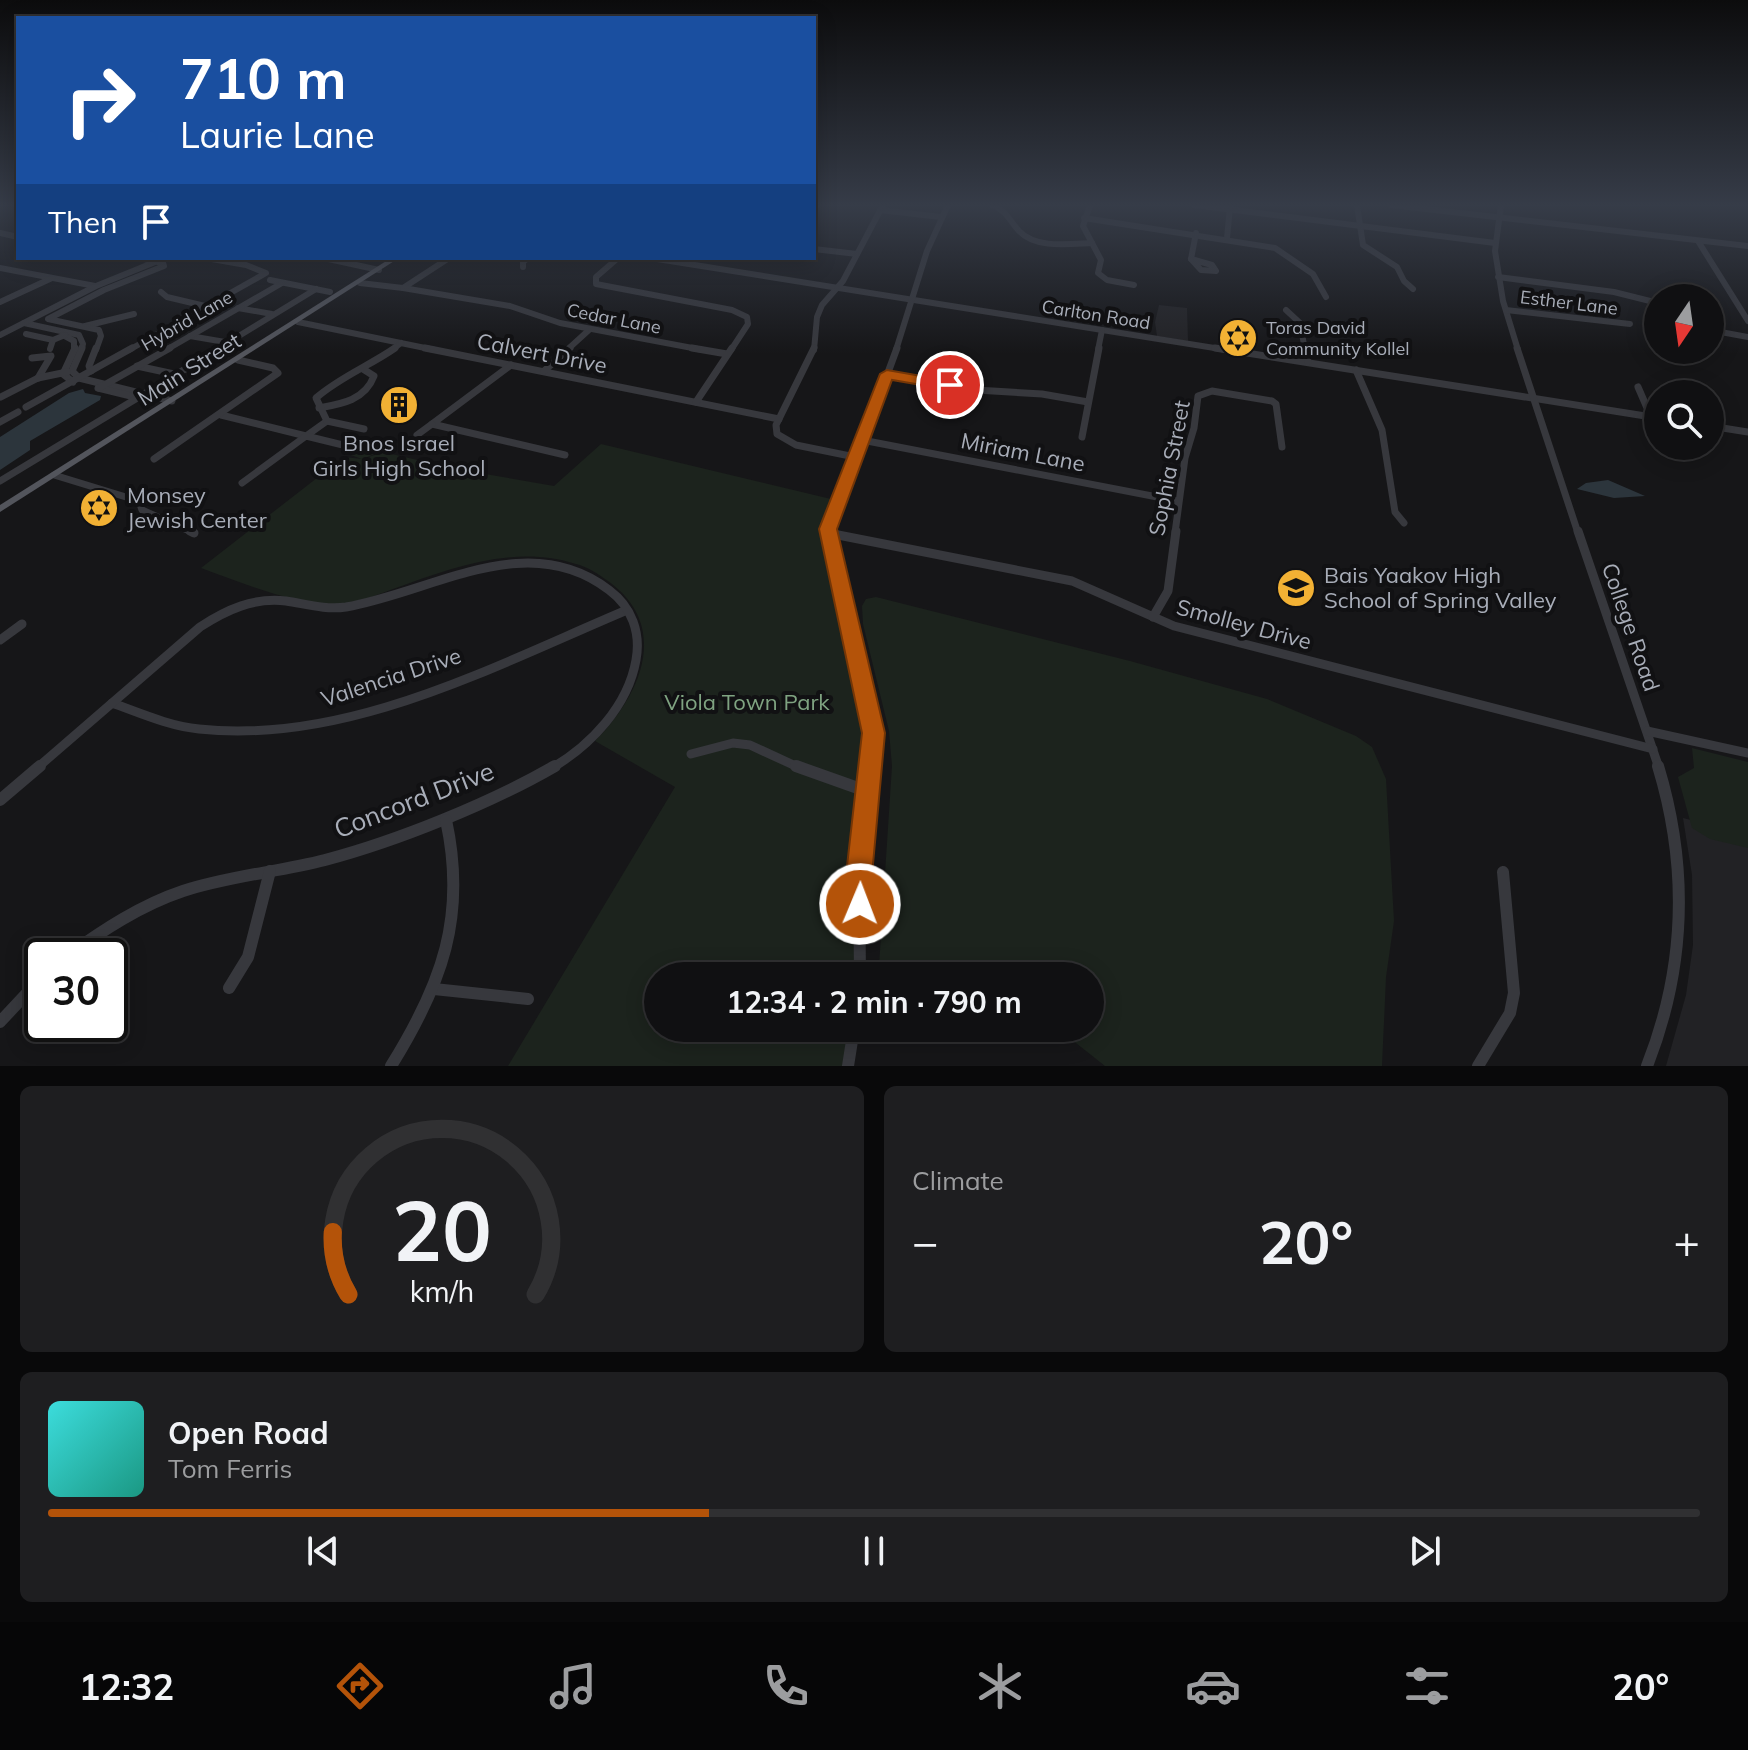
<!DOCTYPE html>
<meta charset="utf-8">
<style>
body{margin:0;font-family:Mulish,sans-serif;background:#1e1e20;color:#f1f3f6;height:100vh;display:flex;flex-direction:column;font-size:30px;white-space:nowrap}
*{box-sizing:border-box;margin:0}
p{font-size:26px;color:#9c9d9f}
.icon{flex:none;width:44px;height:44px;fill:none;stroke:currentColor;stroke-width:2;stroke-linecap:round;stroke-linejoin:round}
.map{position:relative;height:1066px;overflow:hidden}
.drawer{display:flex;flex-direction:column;gap:20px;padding:20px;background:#09090a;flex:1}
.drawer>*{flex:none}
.hud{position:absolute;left:16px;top:16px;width:800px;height:244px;border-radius:0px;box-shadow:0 4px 20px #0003,0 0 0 2px #303032;background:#1a4fa0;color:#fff;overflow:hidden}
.needle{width:52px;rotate:193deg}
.buttons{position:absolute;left:1644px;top:284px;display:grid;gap:16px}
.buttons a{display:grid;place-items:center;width:80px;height:80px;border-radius:50%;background:#101012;box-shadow:0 4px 20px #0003,0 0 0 2px #303032;font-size:40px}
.speed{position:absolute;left:24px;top:938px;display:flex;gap:16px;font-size:40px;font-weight:700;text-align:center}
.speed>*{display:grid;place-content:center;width:104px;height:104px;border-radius:50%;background:#101012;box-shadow:0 4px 20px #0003,0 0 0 2px #303032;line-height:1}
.speed .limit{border:4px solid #111;border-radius:12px;background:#fff;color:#111}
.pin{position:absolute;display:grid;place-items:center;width:68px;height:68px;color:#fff;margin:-34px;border:4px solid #fff;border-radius:50%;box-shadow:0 2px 8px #0007}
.me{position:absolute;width:88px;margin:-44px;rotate:1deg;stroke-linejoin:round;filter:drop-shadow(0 0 6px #0008)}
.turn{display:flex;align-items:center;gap:28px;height:168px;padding:0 32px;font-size:36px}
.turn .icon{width:104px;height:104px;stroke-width:2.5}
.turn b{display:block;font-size:56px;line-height:68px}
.then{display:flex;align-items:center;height:76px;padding:0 32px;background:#0003;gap:16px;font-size:30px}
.big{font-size:60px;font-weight:700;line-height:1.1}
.drawer .card{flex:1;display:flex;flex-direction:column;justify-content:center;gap:12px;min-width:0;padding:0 28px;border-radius:12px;background:#1e1e20}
.drawer .dial{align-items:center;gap:0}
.dial svg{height:208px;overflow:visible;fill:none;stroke:#303032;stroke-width:7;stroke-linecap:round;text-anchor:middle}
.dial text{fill:#f1f3f6;stroke:none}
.song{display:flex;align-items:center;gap:24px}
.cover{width:96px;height:96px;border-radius:12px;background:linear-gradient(135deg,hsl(180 70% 55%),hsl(170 70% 35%))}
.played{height:8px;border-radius:4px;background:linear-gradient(90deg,#b45309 40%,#303032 40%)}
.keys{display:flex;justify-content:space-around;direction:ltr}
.heat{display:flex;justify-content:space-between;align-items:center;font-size:44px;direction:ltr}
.drawer .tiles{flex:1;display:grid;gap:20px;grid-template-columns:1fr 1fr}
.card:last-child{grid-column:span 2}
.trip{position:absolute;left:644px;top:962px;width:460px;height:80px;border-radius:40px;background:#101012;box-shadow:0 4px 20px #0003,0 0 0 2px #303032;font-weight:700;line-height:80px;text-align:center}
.dock{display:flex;height:128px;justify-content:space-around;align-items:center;background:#060607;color:#9c9d9f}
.dock .icon{width:56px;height:56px}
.dock .selected{color:#b45309}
.dock b{font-size:36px;color:#f1f3f6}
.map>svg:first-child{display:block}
</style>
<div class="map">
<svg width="1748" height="1066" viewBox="0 0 1748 1066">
<rect width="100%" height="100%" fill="#161618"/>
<g fill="#222225">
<path d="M1159,305l28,3 1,33 -31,-5 -2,-14z"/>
<path d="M1683,818l65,16v232h-82l20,-71 7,-50 -1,-70z"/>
</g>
<g fill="#1c231d">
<path d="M360,443l18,4 3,4 -18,8 20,-7 73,17 98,17 47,-42 230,55 -11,36 48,200 -15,141 3,100h-198v52h196l-8,38h-338l167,-279 -80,-46c45,-45 77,-114 13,-160 -10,-7 -20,-14 -32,-17 -62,-20 -125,4 -183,25 -17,6 -39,16 -58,16 -46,-2 -92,-22 -134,-37l143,-111 18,2 -14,-5z"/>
<path d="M876,597l254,64 137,38 89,37 16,11 14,32 8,142 -8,56 -4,89h-277l-48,-38h33v-52l-204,-1 -7,-9 13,-200 -3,-35 -26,-107 -1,-18 4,-7z"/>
<path d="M1692,748l56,14v86l-38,-9 -18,-11 -14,-51 16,-9z"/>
</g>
<g fill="#2c353c">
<path d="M83,389l2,4 16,3 -1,4 -70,41v9l-30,20v-33l69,-44z"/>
<path d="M1608,480l37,16 -31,2 -37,-9 9,-6z"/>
</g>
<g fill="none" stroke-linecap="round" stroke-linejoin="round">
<g stroke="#37383d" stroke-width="6">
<path d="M992,205c14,5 17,15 27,26 17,18 50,13 73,12"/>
<path d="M1090,205l-7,21 18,34 -3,13 9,7 27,5"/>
<path d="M1194,205l301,38"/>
<path d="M1357,205l6,40 34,22 7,14 9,8"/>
<path d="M1391,205l357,41"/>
<path d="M1501,205l-6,46 8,50 15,49"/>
<path d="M814,209l3,-4"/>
<path d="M880,210l61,7"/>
<path d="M1084,218l191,30 38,26 13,23"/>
<path d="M0,233l18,4"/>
<path d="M1227,238l3,-31"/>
<path d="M1698,241l50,80"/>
<path d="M814,249l43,5"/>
<path d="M324,258l55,12"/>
<path d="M618,258l-22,19v7l136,26 15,7 1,7 -17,26"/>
<path d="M651,258l576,92"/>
<path d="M1191,259l21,6 4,6 -15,-1z"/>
<path d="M1191,259l5,-26"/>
<path d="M523,267v-5l5,-4"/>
<path d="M0,268l95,18"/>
<path d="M1498,277l116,15 44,11"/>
<path d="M270,280l60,12"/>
<path d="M360,283l43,5 46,-30"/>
<path d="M403,288l107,18 50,17 143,27"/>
<path d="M161,292l6,5 38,9"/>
<path d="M0,302l52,-24"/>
<path d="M238,308l34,6"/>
<path d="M1286,310l14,13 5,27"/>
<path d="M1506,310l124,14"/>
<path d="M298,322l137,28"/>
<path d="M24,323l55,12 4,9 -2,6"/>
<path d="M85,326l49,-12"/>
<path d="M1710,330l38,7"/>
<path d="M26,334l27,6"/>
<path d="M0,335l96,-49 59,-24"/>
<path d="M63,335l11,6v9"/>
<path d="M190,336l35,6"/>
<path d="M50,349l3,-9 12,-5"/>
<path d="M96,350l5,-14 -2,-6 -51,-11 56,-29 60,-24 -1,-3 -24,-5"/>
<path d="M129,350l137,-77 -20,-8 -40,-7"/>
<path d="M166,350l116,-67"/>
<path d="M216,350l100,-61"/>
<path d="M392,350l9,-7"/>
<path d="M567,350l23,-21"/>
<path d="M814,350l3,-33 5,-12 21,-24 40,-76"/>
<path d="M896,350l31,-99 21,-46"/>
<path d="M1098,350l4,-20"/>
</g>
<g stroke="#37383d" stroke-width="7">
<path d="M82,348l-10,23 7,7 93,23"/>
<path d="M425,348l354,71"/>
<path d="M692,348l35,6"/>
<path d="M814,348l-38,77 1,9 19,11 59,12"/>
<path d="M1215,348l443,70"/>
<path d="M1305,348l3,14"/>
<path d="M1517,348l61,185"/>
<path d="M32,358l19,-2 -13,22"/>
<path d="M511,365l-79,59 133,31"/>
<path d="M137,366l37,8"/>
<path d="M1356,370l26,60 13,82 9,11"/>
<path d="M91,371l-2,-5 7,-18"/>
<path d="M544,371l26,-23"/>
<path d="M887,374l89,16 66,4 46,8"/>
<path d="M73,382l-10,-8 12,-26"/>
<path d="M1638,387l13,30"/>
<path d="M98,388l41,10"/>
<path d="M99,388l71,-40"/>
<path d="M1,397l37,-19 29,-6"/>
<path d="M696,402l36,-54"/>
<path d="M26,407l106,-59"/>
<path d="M319,408c23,-4 46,-8 55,-32l-11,-7"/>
<path d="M221,415l85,21 21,-15"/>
<path d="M0,422l18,-10"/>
<path d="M1710,426l38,6"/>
<path d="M364,429l-37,-8 -11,-23c24,-21 53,-32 79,-50"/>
<path d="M417,435l15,-11"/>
<path d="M1082,437l17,-89"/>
<path d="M862,440l316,61"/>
<path d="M154,459l124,-86 -5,-5 -35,-8"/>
<path d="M54,475l85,26 3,9 52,23"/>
<path d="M0,481l220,-133"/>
<path d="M242,483l64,-47 41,10"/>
<path d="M829,533l68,-185"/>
<path d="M1175,533l10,-75 9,-30 4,-32 14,-5 60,10 4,3 6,43"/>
</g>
<g stroke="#37383d" stroke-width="9">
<path d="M190,531l4,2"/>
<path d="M829,531l45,202 -4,35"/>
<path d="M1578,531l81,237"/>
<path d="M828,533l244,48 102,45 479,123"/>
<path d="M1153,617l15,-26 8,-60"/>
<path d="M0,640l22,-16"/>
<path d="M112,703c28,10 57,23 87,26 148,16 295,-63 428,-119"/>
<path d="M1647,731l101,22"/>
<path d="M691,754l42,-11 17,2 50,23"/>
<path d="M37,768l163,-141c26,-17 54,-30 86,-26 20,3 39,9 60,6 87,-15 181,-80 263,-17 23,17 32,43 27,70 -8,46 -45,85 -84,108"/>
</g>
<g stroke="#37383d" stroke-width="12">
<path d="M796,766l73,26"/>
<path d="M0,800l40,-34"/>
<path d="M67,956c36,-26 74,-51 116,-65 46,-15 95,-19 142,-31 72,-19 166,-57 230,-94"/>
<path d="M860,976l-1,-101 12,-109"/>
<path d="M229,988l19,-31 22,-86"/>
<path d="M434,989l94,10"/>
<path d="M0,1022l42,-45"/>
<path d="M391,1066c51,-82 76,-150 55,-246"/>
<path d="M848,1066l6,-38"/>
<path d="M1478,1066l32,-53 4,-20 -11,-121"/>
<path d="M1647,1066c39,-99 42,-198 11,-300"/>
</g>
<path fill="#53555c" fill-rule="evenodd" d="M391,258h8l-399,254v-7z"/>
</g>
<linearGradient id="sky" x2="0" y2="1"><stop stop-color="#0c0c0d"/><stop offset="0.58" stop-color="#363c48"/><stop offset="1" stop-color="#363c48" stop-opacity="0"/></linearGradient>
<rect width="1748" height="354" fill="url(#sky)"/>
<path fill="#b45309" stroke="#753606" stroke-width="2" d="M887,370l63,11 8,4 -8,5 -58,-10 -55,149 48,204 -13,142 1,29 -4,9 -9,3 -9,-3 -4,-9 -1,-29 16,-142 -43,-204 61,-155z"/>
<defs>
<symbol id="synagogue-disc" viewBox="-11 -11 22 22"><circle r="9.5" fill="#f2b134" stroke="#111113"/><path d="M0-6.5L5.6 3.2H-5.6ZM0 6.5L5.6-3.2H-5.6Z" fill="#111"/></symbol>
<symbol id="building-disc" viewBox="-11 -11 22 22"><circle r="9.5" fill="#f2b134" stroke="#111113"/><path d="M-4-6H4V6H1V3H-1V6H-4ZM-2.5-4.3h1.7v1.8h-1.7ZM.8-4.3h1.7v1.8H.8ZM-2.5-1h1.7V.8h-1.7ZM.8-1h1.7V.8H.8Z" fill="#111"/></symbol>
<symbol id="school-disc" viewBox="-11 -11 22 22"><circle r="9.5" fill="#f2b134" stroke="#111113"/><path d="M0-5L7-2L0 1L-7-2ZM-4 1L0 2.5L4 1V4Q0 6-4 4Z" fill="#111"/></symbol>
</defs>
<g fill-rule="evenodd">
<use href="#synagogue-disc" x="1216" y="316" width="44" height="44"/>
<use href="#building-disc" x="377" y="383" width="44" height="44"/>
<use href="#synagogue-disc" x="77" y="486" width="44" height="44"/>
<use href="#school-disc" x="1274" y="566" width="44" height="44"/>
</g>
<g text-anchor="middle" stroke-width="8" stroke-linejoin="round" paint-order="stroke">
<g font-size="18" fill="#a8adb8" stroke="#111113">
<text transform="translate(1569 303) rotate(7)" y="6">Esther Lane</text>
<text transform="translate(1096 315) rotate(9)" y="6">Carlton Road</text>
<text transform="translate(614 319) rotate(11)" y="6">Cedar Lane</text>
<text transform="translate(187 321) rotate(-30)" y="6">Hybrid Lane</text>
</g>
<g font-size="18" fill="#a8adb8" stroke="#111113" text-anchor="start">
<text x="1266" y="334">Toras David<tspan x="1266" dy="21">Community Kollel</tspan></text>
</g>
<g font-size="22" fill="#a8adb8" stroke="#111113">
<text transform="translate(542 353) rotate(11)" y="8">Calvert Drive</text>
<text transform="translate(189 369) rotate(-32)" y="8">Main Street</text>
<text transform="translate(1023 452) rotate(11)" y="8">Miriam Lane</text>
<text transform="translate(1169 468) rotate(-79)" y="8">Sophia Street</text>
<text transform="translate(1244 624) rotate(15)" y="8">Smolley Drive</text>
<text transform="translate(1631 627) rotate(71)" y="8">College Road</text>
<text transform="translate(391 677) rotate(-18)" y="8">Valencia Drive</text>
</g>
<g font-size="22" fill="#a8adb8" stroke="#111113" text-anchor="start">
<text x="399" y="451" text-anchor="middle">Bnos Israel<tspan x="399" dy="25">Girls High School</tspan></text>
<text x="127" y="503">Monsey<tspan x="127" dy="25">Jewish Center</tspan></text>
<text x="1324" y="583">Bais Yaakov High<tspan x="1324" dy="25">School of Spring Valley</tspan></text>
</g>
<g font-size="22" fill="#7fa381" stroke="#111113">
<text x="747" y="710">Viola Town Park</text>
</g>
<g font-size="26" fill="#a8adb8" stroke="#111113">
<text transform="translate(414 800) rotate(-21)" y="9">Concord Drive</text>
</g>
</g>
</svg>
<div class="buttons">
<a><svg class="needle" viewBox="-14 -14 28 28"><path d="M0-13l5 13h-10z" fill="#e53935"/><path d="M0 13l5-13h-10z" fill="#9c9d9f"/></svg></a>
<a><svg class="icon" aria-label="search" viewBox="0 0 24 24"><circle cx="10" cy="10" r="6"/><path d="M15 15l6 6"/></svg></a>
</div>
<div class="speed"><div class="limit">30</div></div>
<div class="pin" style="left:950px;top:385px;background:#d93025"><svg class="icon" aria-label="arrive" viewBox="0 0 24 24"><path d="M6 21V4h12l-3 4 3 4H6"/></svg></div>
<svg class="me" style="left:860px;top:904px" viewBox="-20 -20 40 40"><circle r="17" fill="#b45309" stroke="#fff" stroke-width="3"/><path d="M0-11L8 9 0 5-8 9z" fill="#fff"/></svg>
<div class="trip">12:34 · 2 min · 790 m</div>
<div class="hud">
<div class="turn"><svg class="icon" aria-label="right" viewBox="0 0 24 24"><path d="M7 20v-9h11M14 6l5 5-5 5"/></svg><div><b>710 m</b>Laurie Lane</div></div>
<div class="then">Then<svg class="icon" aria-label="arrive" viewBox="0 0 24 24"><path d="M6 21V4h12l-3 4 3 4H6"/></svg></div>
</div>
</div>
<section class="drawer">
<div class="tiles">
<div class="card dial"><svg viewBox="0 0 100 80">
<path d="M14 69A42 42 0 1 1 86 69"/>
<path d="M14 69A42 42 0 0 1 8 45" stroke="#b45309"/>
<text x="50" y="56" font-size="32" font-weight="700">20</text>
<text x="50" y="72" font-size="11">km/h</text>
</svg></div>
<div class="card"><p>Climate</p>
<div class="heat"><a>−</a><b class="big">20°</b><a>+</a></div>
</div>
<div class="card">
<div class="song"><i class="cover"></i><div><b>Open Road</b><p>Tom Ferris</p></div></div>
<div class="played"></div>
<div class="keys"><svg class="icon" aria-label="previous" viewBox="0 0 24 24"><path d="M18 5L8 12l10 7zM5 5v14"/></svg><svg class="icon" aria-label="pause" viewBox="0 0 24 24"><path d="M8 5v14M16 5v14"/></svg><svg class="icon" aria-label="next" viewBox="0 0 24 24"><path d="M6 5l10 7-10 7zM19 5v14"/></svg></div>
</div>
</div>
</section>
<nav class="dock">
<b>12:32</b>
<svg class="icon selected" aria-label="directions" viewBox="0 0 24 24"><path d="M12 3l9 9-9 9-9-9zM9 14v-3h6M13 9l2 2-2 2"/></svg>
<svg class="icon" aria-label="music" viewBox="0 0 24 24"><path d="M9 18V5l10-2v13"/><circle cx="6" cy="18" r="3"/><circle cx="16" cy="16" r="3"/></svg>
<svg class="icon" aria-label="phone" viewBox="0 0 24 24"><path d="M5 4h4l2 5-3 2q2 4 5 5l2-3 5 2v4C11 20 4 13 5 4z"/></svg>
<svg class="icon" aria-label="climate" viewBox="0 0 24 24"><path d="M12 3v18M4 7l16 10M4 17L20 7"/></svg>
<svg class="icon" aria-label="car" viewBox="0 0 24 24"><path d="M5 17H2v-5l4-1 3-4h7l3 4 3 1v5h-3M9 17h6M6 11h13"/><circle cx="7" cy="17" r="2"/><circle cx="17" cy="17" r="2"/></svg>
<svg class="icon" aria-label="filters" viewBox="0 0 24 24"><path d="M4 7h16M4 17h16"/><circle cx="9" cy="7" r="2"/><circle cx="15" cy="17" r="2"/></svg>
<b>20°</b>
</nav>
